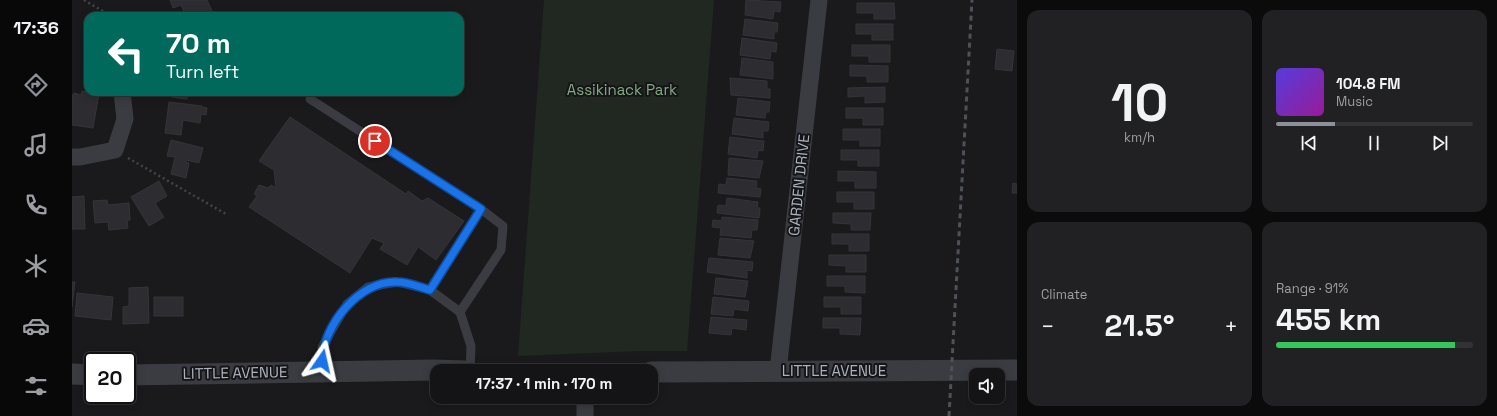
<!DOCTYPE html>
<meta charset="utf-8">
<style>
body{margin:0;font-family:"Space Grotesk",sans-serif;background:#212123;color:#f1f3f6;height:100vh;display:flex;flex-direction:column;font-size:15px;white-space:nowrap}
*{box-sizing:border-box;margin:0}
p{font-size:13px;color:#9d9ea1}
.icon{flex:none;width:22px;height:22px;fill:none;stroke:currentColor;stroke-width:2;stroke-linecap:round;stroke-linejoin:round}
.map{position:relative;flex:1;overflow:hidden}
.drawer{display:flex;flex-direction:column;gap:10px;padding:10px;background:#0b0b0c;width:480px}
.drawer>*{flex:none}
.hud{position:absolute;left:12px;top:12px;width:380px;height:84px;border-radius:12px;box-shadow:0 2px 10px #0003,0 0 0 1px #333335;background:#00695c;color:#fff;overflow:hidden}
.controls{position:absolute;left:897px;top:368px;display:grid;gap:8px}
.controls a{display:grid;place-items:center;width:36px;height:36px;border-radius:8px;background:#141416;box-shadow:0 2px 10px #0003,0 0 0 1px #333335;font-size:20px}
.speed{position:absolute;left:12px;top:352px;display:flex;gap:8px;font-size:20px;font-weight:700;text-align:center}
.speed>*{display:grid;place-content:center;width:52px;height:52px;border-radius:50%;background:#141416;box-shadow:0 2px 10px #0003,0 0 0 1px #333335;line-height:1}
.speed .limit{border:2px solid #111;border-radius:6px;background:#fff;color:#111}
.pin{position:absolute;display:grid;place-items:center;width:34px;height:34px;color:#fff;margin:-17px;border:2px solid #fff;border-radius:50%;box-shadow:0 1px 4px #0007}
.me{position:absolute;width:44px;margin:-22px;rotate:11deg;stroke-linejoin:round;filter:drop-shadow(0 0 3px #0008)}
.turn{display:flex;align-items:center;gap:14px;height:84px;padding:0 16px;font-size:18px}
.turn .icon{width:52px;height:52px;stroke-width:2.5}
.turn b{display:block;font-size:28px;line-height:34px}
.big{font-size:30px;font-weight:700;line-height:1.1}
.drawer .tile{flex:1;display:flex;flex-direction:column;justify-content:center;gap:6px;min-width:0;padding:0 14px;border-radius:12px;background:#212123}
.drawer .dial{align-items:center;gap:0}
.dial b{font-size:52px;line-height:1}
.song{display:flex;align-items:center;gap:12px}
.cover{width:48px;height:48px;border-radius:6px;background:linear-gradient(135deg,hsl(250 70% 55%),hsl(300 70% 35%))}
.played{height:4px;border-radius:2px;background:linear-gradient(90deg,#8c9099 30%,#333335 30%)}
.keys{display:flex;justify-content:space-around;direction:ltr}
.heat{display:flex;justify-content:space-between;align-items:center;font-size:22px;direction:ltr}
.charge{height:6px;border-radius:3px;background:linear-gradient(90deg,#34c759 91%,#333335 0)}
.drawer .tiles{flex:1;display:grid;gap:10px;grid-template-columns:repeat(2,1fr)}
.trip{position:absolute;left:358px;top:364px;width:228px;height:40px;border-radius:12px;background:#141416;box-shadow:0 2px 10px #0003,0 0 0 1px #333335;font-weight:700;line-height:40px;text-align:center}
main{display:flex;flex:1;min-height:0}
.tab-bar{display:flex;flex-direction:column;width:72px;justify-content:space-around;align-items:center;background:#080809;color:#9d9ea1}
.tab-bar .icon{width:28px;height:28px}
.tab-bar .selected{color:#8c9099}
.tab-bar b{font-size:18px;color:#f1f3f6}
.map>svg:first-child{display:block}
</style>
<main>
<nav class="tab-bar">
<b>17:36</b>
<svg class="icon selected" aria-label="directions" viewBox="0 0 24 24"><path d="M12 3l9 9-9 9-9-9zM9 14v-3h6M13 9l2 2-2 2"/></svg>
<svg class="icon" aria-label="music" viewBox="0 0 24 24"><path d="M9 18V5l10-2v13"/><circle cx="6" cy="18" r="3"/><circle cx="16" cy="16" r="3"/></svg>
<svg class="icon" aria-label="phone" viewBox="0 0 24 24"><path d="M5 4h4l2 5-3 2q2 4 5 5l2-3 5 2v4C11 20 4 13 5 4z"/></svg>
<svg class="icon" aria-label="climate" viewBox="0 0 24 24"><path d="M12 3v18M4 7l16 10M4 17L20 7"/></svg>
<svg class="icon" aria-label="car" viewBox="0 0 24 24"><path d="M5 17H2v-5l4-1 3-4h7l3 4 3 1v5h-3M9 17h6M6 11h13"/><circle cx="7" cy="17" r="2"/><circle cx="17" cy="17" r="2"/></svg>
<svg class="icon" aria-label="filters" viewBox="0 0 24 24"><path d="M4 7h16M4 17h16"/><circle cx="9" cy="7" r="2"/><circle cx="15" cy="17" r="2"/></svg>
</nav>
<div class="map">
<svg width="945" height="416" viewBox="0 0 945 416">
<rect width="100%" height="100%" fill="#1a1a1d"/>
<path fill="#202821" d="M472,0h170l-27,351h-47l-122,5z"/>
<g fill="#2d2d31" stroke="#343439">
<path d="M98,0h37l5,11 -11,5h-15l-5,-11 -8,3z"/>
<path d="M674,0l35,2 -1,10 -6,-1 -1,8 -28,-4z"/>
<path d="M785,3h37l1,16h-21v-6h-17z"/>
<path d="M673,19l33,4 -1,9h-3v7l-31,-4z"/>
<path d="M784,24h37v16h-21v-6h-16z"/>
<path d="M670,38l35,5 -1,9 -5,-1 -1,8 -30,-4z"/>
<path d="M780,45h38v17h-21v-6h-17z"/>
<path d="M925,49l17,2 -2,20 -17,-2z"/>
<path d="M670,58l31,4v17l-33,-4z"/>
<path d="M778,65l38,1v16h-21v-6h-17z"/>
<path d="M658,78l37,3v8h3v9l-39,-3z"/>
<path d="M813,87v15l-20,1v-7l-17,1v-9z"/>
<path d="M10,91l17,3 -6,34 -21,-3v-29l2,-3 7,2z"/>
<path d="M99,92h16v7l-16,-2z"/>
<path d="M666,98l32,4 -1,10h-3l-1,6 -29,-3z"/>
<path d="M97,102l33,4v1l5,1 -1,7 -5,-1 -1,9 -17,-3 -2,15 -16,-2z"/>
<path d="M774,108h37v17h-20v-7h-17z"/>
<path d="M218,117l116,77 2,-3 14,10 6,-3 36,23 -28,39 -18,-13 -11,18 -27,-16 4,-6 -12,-5 -22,35 -101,-66 8,-11 -3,-2 5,-9 9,3 3,-3 5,3 -2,-18 -15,-9z"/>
<path d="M662,118l35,4 -1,9h-5v7l-31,-4z"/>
<path d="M771,129h37v17h-20v-6h-17z"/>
<path d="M658,137l34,4 -1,10 -5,-1 -1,8 -29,-4z"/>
<path d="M99,140l32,8 -4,15 -13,-3v2l3,1 -3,15 -15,-4 4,-17 -8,-1z"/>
<path d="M769,150h38v16h-21v-6h-17z"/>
<path d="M657,158l34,3 -4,17 -31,-3z"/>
<path d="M766,171l38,1v16h-21v-7h-17z"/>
<path d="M655,178l30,3 -1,7 5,1 -1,8 -42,-4 1,-9 7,1z"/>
<path d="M87,181l8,15 -12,7 9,14 -15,9 -18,-29z"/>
<path d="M941,183l4,1v9h-5z"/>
<path d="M765,192h37v17h-20v-7h-17z"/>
<path d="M12,196l1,33h-13v-32z"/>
<path d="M655,198l31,4 -1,6h3l-1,10 -42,-5 1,-8 8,1z"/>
<path d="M35,200l1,5 21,-2 1,17h-3l1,8 -19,2 -1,-8 -13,1 -2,-22z"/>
<path d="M761,213h38l-1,17h-19v-6l-18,-1z"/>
<path d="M650,217l36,3 -1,10h-5l-1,8 -31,-3 1,-7 -9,-1 1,-7 9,1z"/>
<path d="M760,234h37v17h-20v-7h-17z"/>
<path d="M648,238l34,3 -4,17 -32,-3z"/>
<path d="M757,255h37v17h-20v-6l-17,-1z"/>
<path d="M637,258l44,4 -1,9 -5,-1v8l-40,-6z"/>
<path d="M755,276h38v17l-20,-1v-6h-18z"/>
<path d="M644,278l32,3 -3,16 -31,-3z"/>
<path d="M0,282h3l-3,25z"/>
<path d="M76,287l1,36 -26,1v-17l6,-1v-18z"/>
<path d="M5,293l36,4 -2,23 -36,-4z"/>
<rect x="82" y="297" width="29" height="19"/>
<path d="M641,297l36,4 -1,10 -14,-2 -1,7 -22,-2z"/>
<path d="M752,297h37v17h-20v-7h-17z"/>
<path d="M639,317l36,3 -1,10 -14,-2 -1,7 -22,-2z"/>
<path d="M751,318h38l-1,17 -20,-1v-6h-17z"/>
</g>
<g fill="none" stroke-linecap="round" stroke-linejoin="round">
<g stroke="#414449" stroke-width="2.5" stroke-dasharray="2 3" stroke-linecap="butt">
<path d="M12,0l27,16"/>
<path d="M56,158l98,56"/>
</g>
<g stroke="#3b3c42" stroke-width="9">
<path d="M238,99l171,110"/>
<path d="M358,290l51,-81 22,17 -2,24 -41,62"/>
<path d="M249,372l1,-25 25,-43 21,-17 29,-5 33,8 30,22 11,34 -1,25"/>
</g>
<g stroke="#3b3c42" stroke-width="17">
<path d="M0,157h8l35,-7 10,-31 -3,-27"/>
<path d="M706,371l41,-371"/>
<path d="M513,397v19"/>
</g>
<g stroke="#3b3c42" stroke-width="21">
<path d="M579,372l366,-2"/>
<path d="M0,374l21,1"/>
<path d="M55,375l307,-5 30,1"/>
</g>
<path stroke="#4e5157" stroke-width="3" stroke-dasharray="5 4" stroke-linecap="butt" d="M877,416l23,-416"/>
</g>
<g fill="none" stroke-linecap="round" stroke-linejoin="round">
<defs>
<path id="route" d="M250,361c1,-35 37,-81 75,-79 11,0 22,5 33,8l51,-81 -106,-68"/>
</defs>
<use href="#route" stroke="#114b97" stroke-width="10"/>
<use href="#route" stroke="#1a73e8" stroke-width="7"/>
</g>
<g text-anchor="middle" stroke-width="4" stroke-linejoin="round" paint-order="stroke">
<g font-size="15" fill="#83a884" stroke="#151518">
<text x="550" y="95">Assikinack Park</text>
</g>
<g font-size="15" fill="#acb2bd" stroke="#151518">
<text transform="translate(727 185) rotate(-84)" y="5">GARDEN DRIVE</text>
<text x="762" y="376">LITTLE AVENUE</text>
<text transform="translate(163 373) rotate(-1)" y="5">LITTLE AVENUE</text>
</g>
</g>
</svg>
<div class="controls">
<a><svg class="icon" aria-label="sound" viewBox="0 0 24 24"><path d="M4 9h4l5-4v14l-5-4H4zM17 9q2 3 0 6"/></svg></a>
</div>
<div class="speed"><div class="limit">20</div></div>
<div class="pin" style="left:303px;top:141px;background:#d93025"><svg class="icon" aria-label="arrive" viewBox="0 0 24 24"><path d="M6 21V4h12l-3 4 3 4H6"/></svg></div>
<svg class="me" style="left:250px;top:361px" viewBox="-20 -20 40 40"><path d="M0-17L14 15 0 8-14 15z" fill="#1a73e8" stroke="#fff" stroke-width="4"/></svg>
<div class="trip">17:37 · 1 min · 170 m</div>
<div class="hud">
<div class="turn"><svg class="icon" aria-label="left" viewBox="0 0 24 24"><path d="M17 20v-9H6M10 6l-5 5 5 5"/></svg><div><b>70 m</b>Turn left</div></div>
</div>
</div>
<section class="drawer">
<div class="tiles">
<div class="tile dial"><b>10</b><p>km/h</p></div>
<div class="tile">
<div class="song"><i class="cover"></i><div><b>104.8 FM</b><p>Music</p></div></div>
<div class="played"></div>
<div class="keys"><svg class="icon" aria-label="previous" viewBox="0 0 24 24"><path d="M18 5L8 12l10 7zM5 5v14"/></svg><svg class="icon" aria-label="pause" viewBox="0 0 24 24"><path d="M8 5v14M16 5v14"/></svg><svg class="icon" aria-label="next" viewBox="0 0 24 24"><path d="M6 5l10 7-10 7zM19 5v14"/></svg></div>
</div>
<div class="tile"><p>Climate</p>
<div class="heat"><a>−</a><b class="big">21.5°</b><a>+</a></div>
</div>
<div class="tile"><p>Range · 91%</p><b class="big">455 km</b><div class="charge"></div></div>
</div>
</section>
</main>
